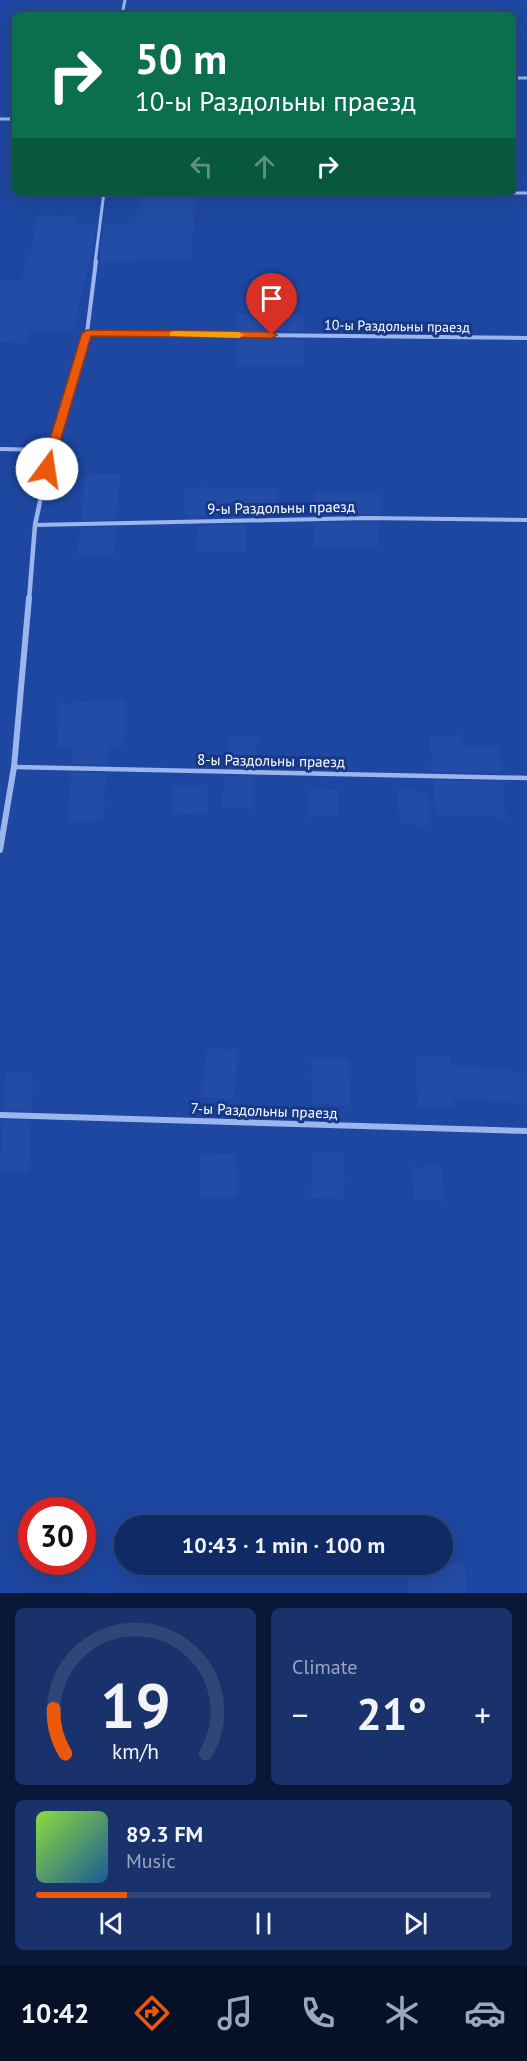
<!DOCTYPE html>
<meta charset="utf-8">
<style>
body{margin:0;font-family:"PT Sans",sans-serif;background:#19326b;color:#f1f3f6;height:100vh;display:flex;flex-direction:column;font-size:22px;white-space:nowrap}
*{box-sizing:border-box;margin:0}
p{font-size:20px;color:#9ca7bf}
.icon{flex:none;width:33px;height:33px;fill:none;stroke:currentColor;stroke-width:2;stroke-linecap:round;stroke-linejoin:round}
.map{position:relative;height:1593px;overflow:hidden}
.sheet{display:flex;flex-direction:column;gap:15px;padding:15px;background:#091738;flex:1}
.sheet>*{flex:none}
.hud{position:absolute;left:12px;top:12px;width:504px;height:183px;border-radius:9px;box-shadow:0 6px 24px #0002,0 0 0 2px #304679;background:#0b6e4f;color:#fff;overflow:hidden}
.speed{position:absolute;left:18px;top:1497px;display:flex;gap:12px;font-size:30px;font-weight:700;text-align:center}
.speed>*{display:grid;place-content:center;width:78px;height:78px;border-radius:50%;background:#102a65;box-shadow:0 6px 24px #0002,0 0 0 2px #304679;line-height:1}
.speed .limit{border:9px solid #d22;background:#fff;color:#111}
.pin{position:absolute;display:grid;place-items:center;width:51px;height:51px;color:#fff;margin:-62px -26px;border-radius:50% 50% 50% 0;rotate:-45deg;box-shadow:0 0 6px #0007}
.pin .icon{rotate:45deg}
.me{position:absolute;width:66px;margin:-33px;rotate:14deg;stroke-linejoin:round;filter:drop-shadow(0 0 4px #0008)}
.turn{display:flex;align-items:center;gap:21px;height:126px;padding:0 24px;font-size:27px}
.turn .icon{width:78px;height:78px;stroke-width:2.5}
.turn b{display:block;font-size:42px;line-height:51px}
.lanes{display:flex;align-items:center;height:57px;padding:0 24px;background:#0003;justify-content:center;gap:30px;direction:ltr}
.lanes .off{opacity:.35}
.big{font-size:45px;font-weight:700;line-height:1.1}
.sheet .widget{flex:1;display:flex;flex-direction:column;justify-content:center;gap:9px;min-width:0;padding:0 21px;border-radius:9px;background:#19326b}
.sheet .dial{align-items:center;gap:0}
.dial svg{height:156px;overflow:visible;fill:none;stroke:#304679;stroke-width:7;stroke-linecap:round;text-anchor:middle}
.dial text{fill:#f1f3f6;stroke:none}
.song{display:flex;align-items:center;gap:18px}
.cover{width:72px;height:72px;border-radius:9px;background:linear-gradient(135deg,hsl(90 70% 55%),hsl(210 70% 35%))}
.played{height:6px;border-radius:3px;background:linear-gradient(90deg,#ea580c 20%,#304679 20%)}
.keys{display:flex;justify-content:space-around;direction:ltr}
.heat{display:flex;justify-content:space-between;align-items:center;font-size:33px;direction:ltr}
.sheet .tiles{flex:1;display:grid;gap:15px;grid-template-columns:1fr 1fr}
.widget:last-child{grid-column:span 2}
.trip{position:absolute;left:114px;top:1515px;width:339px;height:60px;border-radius:30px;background:#102a65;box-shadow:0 6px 24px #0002,0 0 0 2px #304679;font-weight:700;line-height:60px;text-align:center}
.menu{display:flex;height:96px;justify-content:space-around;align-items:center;background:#061128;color:#9ca7bf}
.menu .icon{width:42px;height:42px}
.menu .on{color:#ea580c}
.menu b{font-size:27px;color:#f1f3f6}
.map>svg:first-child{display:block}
</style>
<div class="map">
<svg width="527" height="1593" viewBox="0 0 527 1593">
<rect width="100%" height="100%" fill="#153887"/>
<path fill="#1e47a1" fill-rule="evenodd" d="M0,0h527v1593h-527zM15,15h498v177h-498zM32,1510h50v52h-50zM124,1526h318v38h-318z"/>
<g fill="#234ca6">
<path d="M138,196l59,1 -6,62 -91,2 4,-38h31z"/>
<path d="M38,215l40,1 -2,7h20l-5,38h-2l-16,71 -44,-2 -4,13 -25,-1v-62h22l4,-22h4z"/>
<path d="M237,314l66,1v16h-66z"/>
<path d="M237,339l66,1v25l-67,1z"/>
<path d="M91,474h29l-4,45 -35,1 4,-44h5z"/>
<path d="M185,487l92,2 1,23 -31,1v3l-62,-1z"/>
<path d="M315,492l66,2 -1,20 -65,1z"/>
<path d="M379,522l-2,26 -63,-2v-23z"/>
<path d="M247,525l-1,27 -51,-1 3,-25z"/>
<path d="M116,527l-2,28 -37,1 3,-28z"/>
<path d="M125,700l-1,45 -16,1 -1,18h-35l1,-17 -16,1 3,-45z"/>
<path d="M429,735h31l2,12 37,-1 3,27 -70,-2z"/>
<path d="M229,736l29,1 -3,31 -30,-1z"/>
<path d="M71,773h35l-2,47 -36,1z"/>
<path d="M224,776l30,1 -2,32h-31z"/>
<path d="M433,780l70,2 3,36 -70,-3z"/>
<path d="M208,785v28l-36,2v-29z"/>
<path d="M308,789l30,1v27h-30z"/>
<path d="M398,790l30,1 1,35 -30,-1z"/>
<path d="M207,1048l31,2 -4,49 -32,-2z"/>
<path d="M415,1056h35l1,9 76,7v32l-74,-7 1,11h-36z"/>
<path d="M311,1059h38l1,47 -38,-3z"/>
<path d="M33,1071l-1,40 -29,-1 3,-37z"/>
<path d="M3,1120l28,1 -2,51 -29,-2z"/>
<path d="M313,1152h31l1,47 -34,-1z"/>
<path d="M218,1154h18l1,43 -37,1 1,-43z"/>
<path d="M441,1166l3,35h-30l-2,-34z"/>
<path d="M406,1564h59l2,29h-60z"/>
</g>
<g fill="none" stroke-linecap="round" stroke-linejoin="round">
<g stroke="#9bb6ee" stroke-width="3">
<path d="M122,15l3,-15"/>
<path d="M513,78h14"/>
<path d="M0,119h15"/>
<path d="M354,192l173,1"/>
<path d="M95,263l9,-71"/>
</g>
<g stroke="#9bb6ee" stroke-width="4">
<path d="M87,333l440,5"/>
<path d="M0,449l51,1 36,-117 9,-72"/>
<path d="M35,525l333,-7 159,2"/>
</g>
<path stroke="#9bb6ee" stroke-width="4.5" d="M14,767l513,11"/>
<path stroke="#9bb6ee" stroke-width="6" d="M0,1115l527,16"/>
<path stroke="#9bb6ee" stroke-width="4.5" d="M29,600l6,-75 16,-75"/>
<path stroke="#9bb6ee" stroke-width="6" d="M0,850l14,-83 15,-169"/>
</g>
<path fill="#ea580c" stroke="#983908" stroke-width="1.5" d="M87,330l185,2 5,3 -5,3 -181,-2 -39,133 -5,4 -4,-2 -2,-2 41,-136z"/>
<path fill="#f59e0b" d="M173,331l66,1 5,3 -5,3 -69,-2v-4z"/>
<g text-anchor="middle" stroke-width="6" stroke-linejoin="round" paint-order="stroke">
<g font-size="14" fill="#fff" stroke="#153887">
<text transform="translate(397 326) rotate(1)" y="5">10-ы Раздольны праезд</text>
</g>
<g font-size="15" fill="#fff" stroke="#153887">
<text transform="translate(281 508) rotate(-1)" y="5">9-ы Раздольны праезд</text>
<text transform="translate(271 761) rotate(1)" y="5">8-ы Раздольны праезд</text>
<text transform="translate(264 1111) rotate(2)" y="5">7-ы Раздольны праезд</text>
</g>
</g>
</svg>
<div class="speed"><div class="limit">30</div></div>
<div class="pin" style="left:272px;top:335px;background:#d93025"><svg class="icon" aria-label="arrive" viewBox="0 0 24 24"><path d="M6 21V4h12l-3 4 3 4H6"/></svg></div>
<svg class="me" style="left:47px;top:469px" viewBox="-20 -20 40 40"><circle r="19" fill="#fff"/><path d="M0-13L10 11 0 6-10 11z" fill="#ea580c"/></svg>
<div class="trip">10:43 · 1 min · 100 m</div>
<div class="hud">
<div class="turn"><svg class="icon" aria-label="right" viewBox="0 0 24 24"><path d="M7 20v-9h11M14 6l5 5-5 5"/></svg><div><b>50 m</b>10-ы Раздольны праезд</div></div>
<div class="lanes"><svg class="icon off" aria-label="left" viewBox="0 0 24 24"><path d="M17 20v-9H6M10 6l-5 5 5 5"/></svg><svg class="icon off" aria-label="ahead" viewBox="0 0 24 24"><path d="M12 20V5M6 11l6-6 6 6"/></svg><svg class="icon" aria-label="right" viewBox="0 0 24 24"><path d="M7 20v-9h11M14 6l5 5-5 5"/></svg></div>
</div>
</div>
<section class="sheet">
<div class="tiles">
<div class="widget dial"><svg viewBox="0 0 100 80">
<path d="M14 69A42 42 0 1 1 86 69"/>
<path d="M14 69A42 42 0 0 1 8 46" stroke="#ea580c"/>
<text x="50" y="56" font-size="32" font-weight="700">19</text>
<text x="50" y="72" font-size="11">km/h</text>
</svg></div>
<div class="widget"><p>Climate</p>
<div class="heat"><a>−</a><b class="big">21°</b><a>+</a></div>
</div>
<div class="widget">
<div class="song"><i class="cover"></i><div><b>89.3 FM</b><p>Music</p></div></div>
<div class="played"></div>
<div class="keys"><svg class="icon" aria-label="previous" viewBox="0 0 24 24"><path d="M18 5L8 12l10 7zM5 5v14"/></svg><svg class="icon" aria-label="pause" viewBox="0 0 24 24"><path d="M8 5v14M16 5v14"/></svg><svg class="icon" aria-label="next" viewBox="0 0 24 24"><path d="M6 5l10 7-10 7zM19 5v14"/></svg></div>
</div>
</div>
</section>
<nav class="menu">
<b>10:42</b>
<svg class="icon on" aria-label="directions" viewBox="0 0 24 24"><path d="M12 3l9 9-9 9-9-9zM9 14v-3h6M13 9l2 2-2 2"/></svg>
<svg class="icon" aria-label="music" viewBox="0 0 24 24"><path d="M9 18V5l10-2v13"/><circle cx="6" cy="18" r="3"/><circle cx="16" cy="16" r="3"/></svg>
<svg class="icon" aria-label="phone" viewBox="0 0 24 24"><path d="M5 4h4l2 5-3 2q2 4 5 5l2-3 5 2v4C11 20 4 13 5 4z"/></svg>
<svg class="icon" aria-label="climate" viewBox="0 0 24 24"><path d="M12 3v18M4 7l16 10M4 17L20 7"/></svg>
<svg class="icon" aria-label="car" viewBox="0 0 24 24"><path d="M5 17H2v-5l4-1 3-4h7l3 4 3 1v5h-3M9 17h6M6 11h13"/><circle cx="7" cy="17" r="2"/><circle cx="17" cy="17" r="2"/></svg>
</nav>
